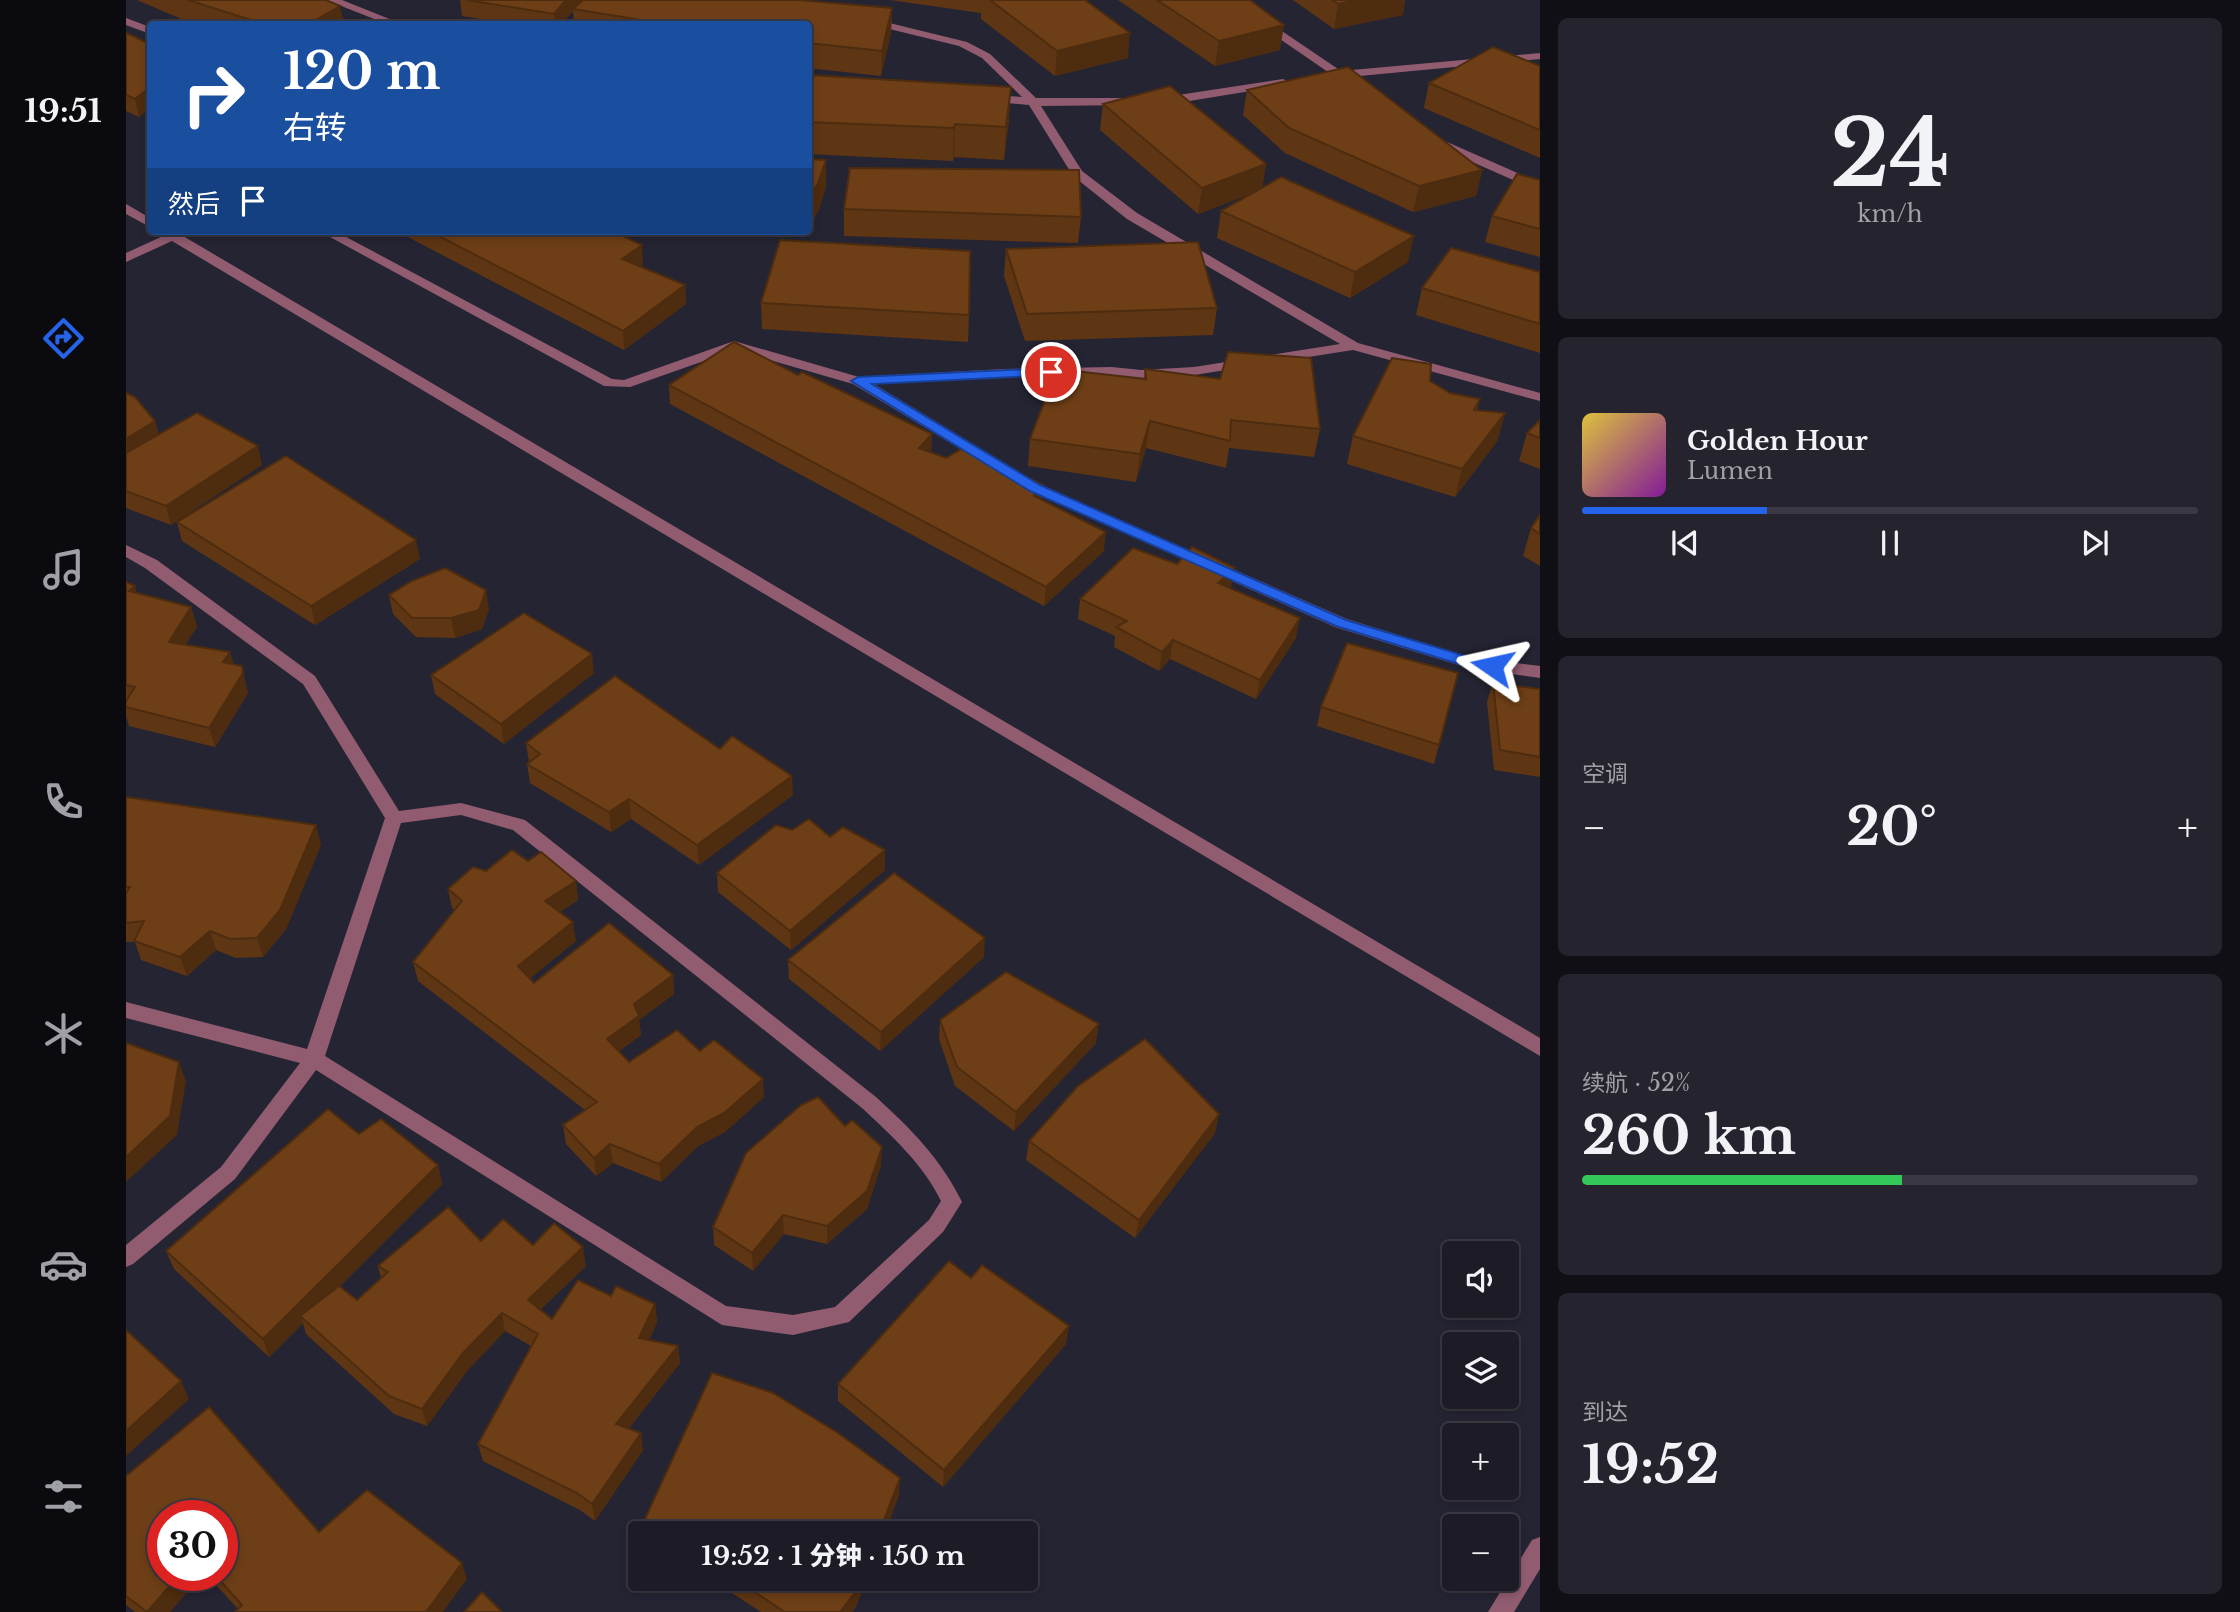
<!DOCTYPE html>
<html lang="zh">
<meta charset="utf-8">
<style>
body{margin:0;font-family:"Libre Baskerville","Noto Sans SC",serif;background:#25242e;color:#f1f3f6;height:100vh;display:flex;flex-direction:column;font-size:26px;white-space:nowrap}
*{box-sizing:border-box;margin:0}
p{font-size:23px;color:#a0a1a7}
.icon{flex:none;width:38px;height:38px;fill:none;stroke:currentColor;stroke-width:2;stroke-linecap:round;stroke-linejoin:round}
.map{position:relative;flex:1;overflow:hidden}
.panel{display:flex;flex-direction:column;gap:18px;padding:18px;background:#0f0f15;width:700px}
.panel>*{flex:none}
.guide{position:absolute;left:21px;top:21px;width:665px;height:214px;border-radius:7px;box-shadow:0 4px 10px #0003,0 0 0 2px #3a3943;background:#1a4fa0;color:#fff;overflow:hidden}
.fabs{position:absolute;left:1316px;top:1241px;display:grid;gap:14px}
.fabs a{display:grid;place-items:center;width:77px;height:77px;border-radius:7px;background:#1c1b26;box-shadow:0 4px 10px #0003,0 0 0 2px #3a3943;font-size:35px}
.speed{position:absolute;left:21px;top:1500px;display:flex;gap:14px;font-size:35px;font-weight:700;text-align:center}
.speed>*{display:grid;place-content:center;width:91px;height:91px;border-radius:50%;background:#1c1b26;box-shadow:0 4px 10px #0003,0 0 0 2px #3a3943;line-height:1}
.speed .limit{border:10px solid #d22;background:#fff;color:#111}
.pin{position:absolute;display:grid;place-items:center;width:60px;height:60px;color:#fff;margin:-30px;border:4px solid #fff;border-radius:50%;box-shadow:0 2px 7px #0007}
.me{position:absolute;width:77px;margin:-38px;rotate:281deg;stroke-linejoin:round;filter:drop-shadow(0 0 5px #0008)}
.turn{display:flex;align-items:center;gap:24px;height:147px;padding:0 21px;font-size:32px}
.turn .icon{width:91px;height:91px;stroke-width:2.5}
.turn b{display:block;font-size:49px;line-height:60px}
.then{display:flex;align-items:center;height:66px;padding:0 21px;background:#0003;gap:14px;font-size:26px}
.big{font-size:52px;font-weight:800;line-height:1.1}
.panel .card{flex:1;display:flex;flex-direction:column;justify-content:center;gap:10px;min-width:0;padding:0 24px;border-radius:10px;background:#25242e}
.panel .dial{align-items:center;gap:0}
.dial b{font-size:91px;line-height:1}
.song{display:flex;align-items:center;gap:21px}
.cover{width:84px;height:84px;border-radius:10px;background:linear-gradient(135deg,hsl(50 70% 55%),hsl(290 70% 35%))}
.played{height:7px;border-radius:4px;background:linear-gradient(90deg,#2563eb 30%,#3a3943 30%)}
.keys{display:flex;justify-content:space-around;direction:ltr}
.heat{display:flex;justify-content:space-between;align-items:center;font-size:38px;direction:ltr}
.charge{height:10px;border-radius:5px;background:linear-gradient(90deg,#34c759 52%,#3a3943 0)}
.trip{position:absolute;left:502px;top:1521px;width:410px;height:70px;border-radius:7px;background:#1c1b26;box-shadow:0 4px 10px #0003,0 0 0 2px #3a3943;font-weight:800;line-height:70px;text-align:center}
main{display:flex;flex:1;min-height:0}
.tabs{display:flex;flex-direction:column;width:126px;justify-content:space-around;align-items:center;background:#0b0b0f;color:#a0a1a7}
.tabs .icon{width:49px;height:49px}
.tabs .on{color:#2563eb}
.tabs b{font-size:32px;color:#f1f3f6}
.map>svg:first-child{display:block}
</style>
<main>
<nav class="tabs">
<b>19:51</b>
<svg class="icon on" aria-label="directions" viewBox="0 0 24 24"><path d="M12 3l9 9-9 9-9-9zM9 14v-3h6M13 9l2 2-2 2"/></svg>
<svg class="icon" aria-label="music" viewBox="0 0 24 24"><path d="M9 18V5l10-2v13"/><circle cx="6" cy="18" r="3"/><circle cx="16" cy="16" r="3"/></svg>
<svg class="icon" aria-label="phone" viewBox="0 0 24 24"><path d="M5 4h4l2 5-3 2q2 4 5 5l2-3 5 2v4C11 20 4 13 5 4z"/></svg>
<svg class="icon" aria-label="climate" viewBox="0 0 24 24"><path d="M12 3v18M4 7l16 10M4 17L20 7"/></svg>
<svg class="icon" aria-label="car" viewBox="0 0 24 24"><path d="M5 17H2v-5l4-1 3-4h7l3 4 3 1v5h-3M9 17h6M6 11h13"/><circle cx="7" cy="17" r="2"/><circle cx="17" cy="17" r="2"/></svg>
<svg class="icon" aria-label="filters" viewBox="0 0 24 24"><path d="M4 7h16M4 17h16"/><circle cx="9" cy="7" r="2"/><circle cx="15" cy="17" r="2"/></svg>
</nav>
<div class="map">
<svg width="1414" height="1612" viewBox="0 0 1414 1612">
<rect width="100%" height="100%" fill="#252433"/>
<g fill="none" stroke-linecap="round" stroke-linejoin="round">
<g fill="#915c70" fill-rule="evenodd">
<path d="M200,0h16l60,24h-15z"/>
<path d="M1097,0h13l105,71 199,-18v6l-191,18 -6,4 -18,-6 3,-3z"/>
<path d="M0,18l24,9v7l-24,-9z"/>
<path d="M743,18l98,24 23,12 46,44h105l2,3 -6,4 -96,1 41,65 55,42 221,130 182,50v8l-187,-51 -159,25 -53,3 -29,-3 -109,2 -129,7 166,101 307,134 122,38 71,9v12l-72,-10 -133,-41 -305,-136 -177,-107 -118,-34 -105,37 -26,-1 -285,-155h16l277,148 12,1 110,-39 125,36 144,-8 109,-2 29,3 53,-3 146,-23 -213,-125 -54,-43 -44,-71 -46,-4v-6l4,-1 35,3 -40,-39 -23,-12 -94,-23v-4z"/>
<path d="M1157,79l4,2v4l-122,20 -6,-4 6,-4z"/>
<path d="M1312,138l102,45v9l-106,-47v-6z"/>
<path d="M0,204l24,14v9l-24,-13z"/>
<path d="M32,231l20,2 1362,805v18l-1368,-815 -46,21v-9l37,-17z"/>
<path d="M0,545l31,15 158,116 84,135 62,-8 64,17 351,277c35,32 65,62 86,105l-19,30 -94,90 -56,13 -71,-10 -406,-255 -81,109 -102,85 -7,3v-22l95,-78 79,-104 -174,-45v-16l181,47 78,-231 -82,-134 -158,-116 -19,-11zM335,815l52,15 349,278c30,28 61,56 79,93l-12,19 -94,87 -42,8 -67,-9 -401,-250 76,-233z"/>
<path d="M1414,1537v32l-26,43h-26l44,-72z"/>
</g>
</g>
<g fill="#5f3613">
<path d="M11,0h189l18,24h-151z"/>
<path d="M334,0h121l-3,5 5,-5h215l94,8 -1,25 -10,43 -73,-8v-44h-234l-1,-13 -12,13h-48l-51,-8z"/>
<path d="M764,0h195l43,58 -73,18 -74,-57v-6z"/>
<path d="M992,0h132l30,50 -65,16z"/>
<path d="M1167,0h112l-2,15 -69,14z"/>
<path d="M0,33l24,11v64l-11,9 -13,-6z"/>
<path d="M1414,66v92l-116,-50 5,-25z"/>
<path d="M682,75l201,44 -5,41 -50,-3 -1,4 -145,-7z"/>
<path d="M1121,90l235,80 -6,26 -63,16 -128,-59 -42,-38z"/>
<path d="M977,104l163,60 -4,24 146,74 -58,36 -133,-60 4,-27 32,-18 -55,21 -98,-84z"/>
<path d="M682,159l18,27 -7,23 -9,17h-2z"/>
<path d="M1414,180v77l-55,-15 7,-26z"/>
<path d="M718,209l237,8 -3,26 -234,-7z"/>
<path d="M279,231h207l31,33 -3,2 45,19 1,19 -62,46 -218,-114z"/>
<path d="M880,249l211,59 -4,27 -188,6 -21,-65z"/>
<path d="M1414,272v81l-124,-38 6,-27z"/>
<path d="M635,303l208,12 -1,27 -206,-13z"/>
<path d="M1019,369l175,60 -6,28 -85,-9 -3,20 -80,-20 -10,34 -108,-16 2,-27 114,-61z"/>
<path d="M672,375l134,59 -1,19 111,47 62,51 -60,55 -374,-202 -1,-19z"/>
<path d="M1304,381l20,12 30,6 -3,11 21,30 -43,57 -108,-33 6,-28z"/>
<path d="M0,393l29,28 4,14 103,30 -91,60 -45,-17z"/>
<path d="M1414,420v49l-21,-8 8,-28z"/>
<path d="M1414,515v51l-17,-10 8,-28z"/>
<path d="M51,522l243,37 -105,66 -133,-84z"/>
<path d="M1051,564l58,4 -5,20 66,50 -40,61 -86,-40 -11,12 -45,-24 1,-11 -37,-17 2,-20z"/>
<path d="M0,582l11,12 54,13 6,20 -12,17 49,20 14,29 -33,54 -86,-21 -3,-10z"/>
<path d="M263,595l100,14 -7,20 -27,9 -39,-1 -23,-23z"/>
<path d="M468,673l-90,71 -69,-50 -4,-19z"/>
<path d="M1367,683l47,6v88l-46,-7 -7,-68z"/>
<path d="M1195,707l118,38 -5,19 -117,-38z"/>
<path d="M400,743l194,6 73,46 -94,70 -68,-46 -20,13 -81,-49 -3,-19 2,-2z"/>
<path d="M0,797l195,48 -35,84 -23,28 -27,1 -20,-8 -29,26 -46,-16 -6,-18h-9z"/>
<path d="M666,830l38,7 55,33 -94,80 -73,-58 -1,-19z"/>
<path d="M402,861l48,20 2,19 -18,12 16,29 -46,37 4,5 139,-8 1,19 -35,26 2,15 -22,16 10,11 71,-11 64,46 -39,35 -27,14 -37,36 -48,-19 -17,13 -30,-32 -3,-19 22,-15 -167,-129 -5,-19 42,-52 -3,-2 -4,-19 38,-18z"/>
<path d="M858,957l-104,94 -91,-72 -1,-19z"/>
<path d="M814,1020l156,23 -82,88 -59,-45 -16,-47z"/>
<path d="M1093,1114l-4,19 -80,105 -109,-78 3,-19z"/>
<path d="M233,1134l79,31 4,19 -102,102 17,14 24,-22 -3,-12 103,-25 52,4 53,21 -46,44 12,9 59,-23 44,8 2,18 -8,18 29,6 2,17 -51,65 14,22 -48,71 -15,-11 -97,-49 -5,-17 53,-98 -26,-15 -38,40 -40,55 -33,-12 -88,-80 -3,-11 -34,34 -95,-88 -8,-18z"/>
<path d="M755,1165l-14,44 -40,35 -43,-10 -31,37 -39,-26 -1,-18z"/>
<path d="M845,1278l95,66 -123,143 -105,-86v-17z"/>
<path d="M0,1476l193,56 148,47 -229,30 -31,-34h15v-59l-59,59h38l-31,37h-35l-9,-7z"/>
<path d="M773,1495l-14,38h-240l-1,-12z"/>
<path d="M583,1578h158l-11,29 -4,5h-91z"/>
</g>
<g fill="#4d2c0f">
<path d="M440,0h15l-20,24h-6l-1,-10z"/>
<path d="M1232,0h47l-2,15 -69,14 4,-25z"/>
<path d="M214,6l4,18h-35z"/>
<path d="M766,8l-1,25 -10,43 1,-25z"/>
<path d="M1158,25l-4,25 -65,16 4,-25z"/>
<path d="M1004,33l-2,25 -73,18 2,-25z"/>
<path d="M885,87l-2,32 -5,41 2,-33z"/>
<path d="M23,88l1,5v15l-11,9 -4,-18z"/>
<path d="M829,124l-1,33 -1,4 1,-33z"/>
<path d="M700,160v26l-7,23 -9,17 -1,-27z"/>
<path d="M1140,164l-4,26 -64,24 4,-26z"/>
<path d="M1356,170l-6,26 -63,16 6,-26z"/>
<path d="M1288,236l-6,26 -58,36 5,-26z"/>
<path d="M516,245l1,19 -19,13 -2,-18z"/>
<path d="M559,285l1,19 -62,46 -1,-19z"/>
<path d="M1379,413l-7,27 -43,57 7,-28z"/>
<path d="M29,421l5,19 -34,21v-22z"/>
<path d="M1024,421l-4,27 -10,34 4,-28z"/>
<path d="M806,434l-1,19 -12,-5z"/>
<path d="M132,446l4,19 -91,60 -5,-19z"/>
<path d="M917,485l-2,20 -7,-9z"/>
<path d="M980,532l-2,19 -60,55 2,-19z"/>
<path d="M290,540l4,19 -105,66 -4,-19z"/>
<path d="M1109,568l-4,19 -16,15 3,-19z"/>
<path d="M9,586l6,19 -12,-14z"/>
<path d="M360,590l3,19 -7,20 -27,9 -4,-20z"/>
<path d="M65,607l6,20 -22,34 -6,-19z"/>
<path d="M1174,618l-4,20 -40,61 4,-19z"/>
<path d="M1047,640l-3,19 -11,12 3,-19z"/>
<path d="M104,652l6,19 -13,-9z"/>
<path d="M466,654l2,19 -90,71 -3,-20z"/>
<path d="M116,666l6,27 -33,54 -6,-19z"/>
<path d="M666,776l1,19 -94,70 -2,-20z"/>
<path d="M503,799l2,20 -20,13 -2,-20z"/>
<path d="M190,825l5,20 -35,84 -23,28 -6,-19z"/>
<path d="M759,850v20l-94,80 -1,-19z"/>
<path d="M450,881l2,19 -30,20 -3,-19z"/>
<path d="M447,922l3,19 -54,44 -4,-19z"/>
<path d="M84,931l6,19 -29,26 -7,-19z"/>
<path d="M859,938l-1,19 -104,94 1,-19z"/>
<path d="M547,975l1,19 -35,26 2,15 -32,22 -2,-18 27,-35z"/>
<path d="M973,1024l-3,19 -82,88 2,-19z"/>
<path d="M53,1062l7,19 -9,54 -51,47v-25z"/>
<path d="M637,1079l1,18 -39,35 -27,14 -37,36 -2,-18 38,-37z"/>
<path d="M1093,1114l-4,19 -80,105 4,-18z"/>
<path d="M484,1144l3,19 -17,13 -2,-18z"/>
<path d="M756,1147l-1,18 -14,44 -40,35v-18z"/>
<path d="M312,1165l4,19 -137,137 -5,-5 3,7 -34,34 -6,-18z"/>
<path d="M657,1215l1,19 -31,37 -1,-18z"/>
<path d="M457,1247l3,19 -55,52 -3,-18z"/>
<path d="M529,1304l2,18 -16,34 -2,-18z"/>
<path d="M376,1313l3,18 -38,40 -40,55 -5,-17 41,-56z"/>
<path d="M943,1326l-3,18 -123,143 1,-17z"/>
<path d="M552,1346l2,17 -61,78 -3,-17z"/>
<path d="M55,1381l8,18 -63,57v-25z"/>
<path d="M515,1433l2,17 -48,71 -3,-17z"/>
<path d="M774,1478l-1,17 -14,38h-6z"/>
<path d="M336,1563l5,16 -24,33h-17z"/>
<path d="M53,1575h22l-31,37h-23z"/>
<path d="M735,1578h6l-11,29 -4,5h-12z"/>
</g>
<g fill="#6e3f16" stroke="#4d2c0f" stroke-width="2">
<path d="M62,0h138l14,6 -31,18h-45z"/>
<path d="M341,0h99l-12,14z"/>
<path d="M457,0h215l94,8 -10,43 -74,-8v-19h-142l-93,-15z"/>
<path d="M864,0h95l45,33 -73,18z"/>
<path d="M1031,0h93l34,25 -65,16z"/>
<path d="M1206,0h26l-20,4z"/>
<path d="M313,20l49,4h-54z"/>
<path d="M0,33l24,11v45l-1,-1 -14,11 -9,-4z"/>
<path d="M1367,47l47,19v64l-111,-47z"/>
<path d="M1222,67l134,103 -63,16 -130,-58 -42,-38z"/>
<path d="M682,75l203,12 -5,40 -51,-3 -1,4 -146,-6z"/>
<path d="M1044,86l96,78 -64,24 -99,-84z"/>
<path d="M682,159l18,1 -8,23 -9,16z"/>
<path d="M724,168l229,2 2,47 -237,-8z"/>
<path d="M1391,174l23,6v49l-48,-13z"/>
<path d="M1155,177l133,59 -59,36 -134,-61z"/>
<path d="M303,231h183l30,14 -20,14 63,26 -62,46z"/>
<path d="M654,240l190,11 -1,64 -208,-12z"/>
<path d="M1072,242l19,66 -190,6 -21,-65z"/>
<path d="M1325,248l89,24v52l-118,-36z"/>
<path d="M608,342l64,33 4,-3 130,62 -13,14 27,10 19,-11 78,38 -9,11 72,36 -60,55 -377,-202z"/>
<path d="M1102,352l83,6 9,71 -89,-9 -1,21 -80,-20 -10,33 -110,-15 27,-70 89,10 -1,-10 75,10z"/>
<path d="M1266,358l39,6 -1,17 20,12 30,6 -6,11 31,3 -43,56 -109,-33z"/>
<path d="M0,393l9,4 20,24 -29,18z"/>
<path d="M71,413l61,33 -92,60 -40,-15v-38z"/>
<path d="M1414,420v18l-13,-5z"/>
<path d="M160,456l130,84 -105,66 -134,-84z"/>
<path d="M1414,515v19l-9,-6z"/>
<path d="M1066,547l43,21 -17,15 82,35 -40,62 -87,-40 -11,12 -46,-25 11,-6 -47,-22 53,-51 44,16z"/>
<path d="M319,568l41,22 -7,20 -28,8h-39l-23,-23 23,-14z"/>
<path d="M0,582l9,4 -6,5 62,16 -22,35 61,10 -7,10 19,4 1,7 -34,55 -83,-21v-6l9,-14 -9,-2z"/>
<path d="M398,613l68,41 -91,70 -70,-49z"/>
<path d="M1221,643l111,30 -19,72 -118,-38z"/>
<path d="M489,676l105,73 12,-13 60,40 -95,69 -68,-46 -20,13 -82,-48 13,-10 -14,-11z"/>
<path d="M1367,683l47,6v68l-40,-7z"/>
<path d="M0,797l190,28 -36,85 -23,28 -27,1 -20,-8 -30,26 -46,-16 10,-20 -18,2v-30l4,-6h-4z"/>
<path d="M683,819l21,18 13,-10 42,23 -95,81 -73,-58 59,-48 16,5z"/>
<path d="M386,850l16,11 13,-9 35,29 -31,20 28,21 -55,44 16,17 75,-60 64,52 -39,29 5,12 -32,23 22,23 48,-32 23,21 14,-11 49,39 -39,34 -27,14 -38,37 -49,-20 -16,14 -31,-33 34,-23 -184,-140 49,-61 -14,-12 25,-22 13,4z"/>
<path d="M768,873l91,65 -104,94 -93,-72z"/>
<path d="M880,972l93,52 -83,88 -59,-45 -17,-47z"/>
<path d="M1019,1039l74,75 -80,106 -110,-79 49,-55z"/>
<path d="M0,1043l53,19 -9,54 -44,41z"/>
<path d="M692,1097l27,29 7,-6 30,27 -15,44 -40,35 -44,-11 -31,38 -39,-26 33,-74 55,-48z"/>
<path d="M202,1109l31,25 22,-15 57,46 -175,174 -97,-88z"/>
<path d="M322,1207l33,34 22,-22 30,26 21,-22 29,24 -55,53 24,19 26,-39 33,16 5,-10 39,18 -16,34 39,8 -62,78 25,9 -49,71 -15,-11 -99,-49 60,-110 -36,-21 -39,40 -41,56 -33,-13 -89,-80 39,-30 18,14 31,-28 -10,-6z"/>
<path d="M823,1261l22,17 11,-13 87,61 -125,144 -106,-86z"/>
<path d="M0,1330l55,51 -55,50z"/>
<path d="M586,1373l61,20 65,40 62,45 -21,55h-217l-18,-12z"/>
<path d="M83,1407l110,125 48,-42 95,73 -36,49h-191l7,-7 -27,-30h7v-59h-59v59h16l-32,37 -21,-16v-120z"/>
<path d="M607,1578h128l-5,13 -16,21h-55z"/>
<path d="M356,1592l20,20h-38z"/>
</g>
<path fill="#2563eb" stroke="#184099" stroke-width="2" d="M925,368l7,4 -2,3 -184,9 168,101 306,135 123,37 28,5v7l-29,-2 -132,-41 -306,-135 -179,-110 7,-4z"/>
</svg>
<div class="fabs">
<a><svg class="icon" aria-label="sound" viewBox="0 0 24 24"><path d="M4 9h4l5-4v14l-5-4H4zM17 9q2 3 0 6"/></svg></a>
<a><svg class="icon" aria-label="layers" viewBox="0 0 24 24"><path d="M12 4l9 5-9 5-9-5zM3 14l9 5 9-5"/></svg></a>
<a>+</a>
<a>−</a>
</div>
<div class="speed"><div class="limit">30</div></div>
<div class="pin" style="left:925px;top:372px;background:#d93025"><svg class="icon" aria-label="arrive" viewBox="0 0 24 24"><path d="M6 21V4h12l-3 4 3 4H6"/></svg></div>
<svg class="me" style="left:1366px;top:666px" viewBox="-20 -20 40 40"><path d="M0-17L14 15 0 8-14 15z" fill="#2563eb" stroke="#fff" stroke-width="4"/></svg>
<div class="trip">19:52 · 1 分钟 · 150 m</div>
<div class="guide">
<div class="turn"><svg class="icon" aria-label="right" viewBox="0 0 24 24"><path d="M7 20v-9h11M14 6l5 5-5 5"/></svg><div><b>120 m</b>右转</div></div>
<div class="then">然后<svg class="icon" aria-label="arrive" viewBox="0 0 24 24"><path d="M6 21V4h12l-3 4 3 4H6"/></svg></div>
</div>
</div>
<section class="panel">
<div class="card dial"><b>24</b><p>km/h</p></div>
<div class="card">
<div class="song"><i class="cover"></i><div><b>Golden Hour</b><p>Lumen</p></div></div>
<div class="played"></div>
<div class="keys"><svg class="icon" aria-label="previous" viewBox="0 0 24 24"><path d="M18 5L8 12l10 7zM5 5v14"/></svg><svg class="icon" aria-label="pause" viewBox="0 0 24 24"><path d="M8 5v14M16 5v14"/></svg><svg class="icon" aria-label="next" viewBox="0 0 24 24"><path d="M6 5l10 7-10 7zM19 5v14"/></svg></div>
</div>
<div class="card"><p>空调</p>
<div class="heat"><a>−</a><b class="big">20°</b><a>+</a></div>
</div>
<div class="card"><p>续航 · 52%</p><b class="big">260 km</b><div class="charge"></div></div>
<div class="card"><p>到达</p><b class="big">19:52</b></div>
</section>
</main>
